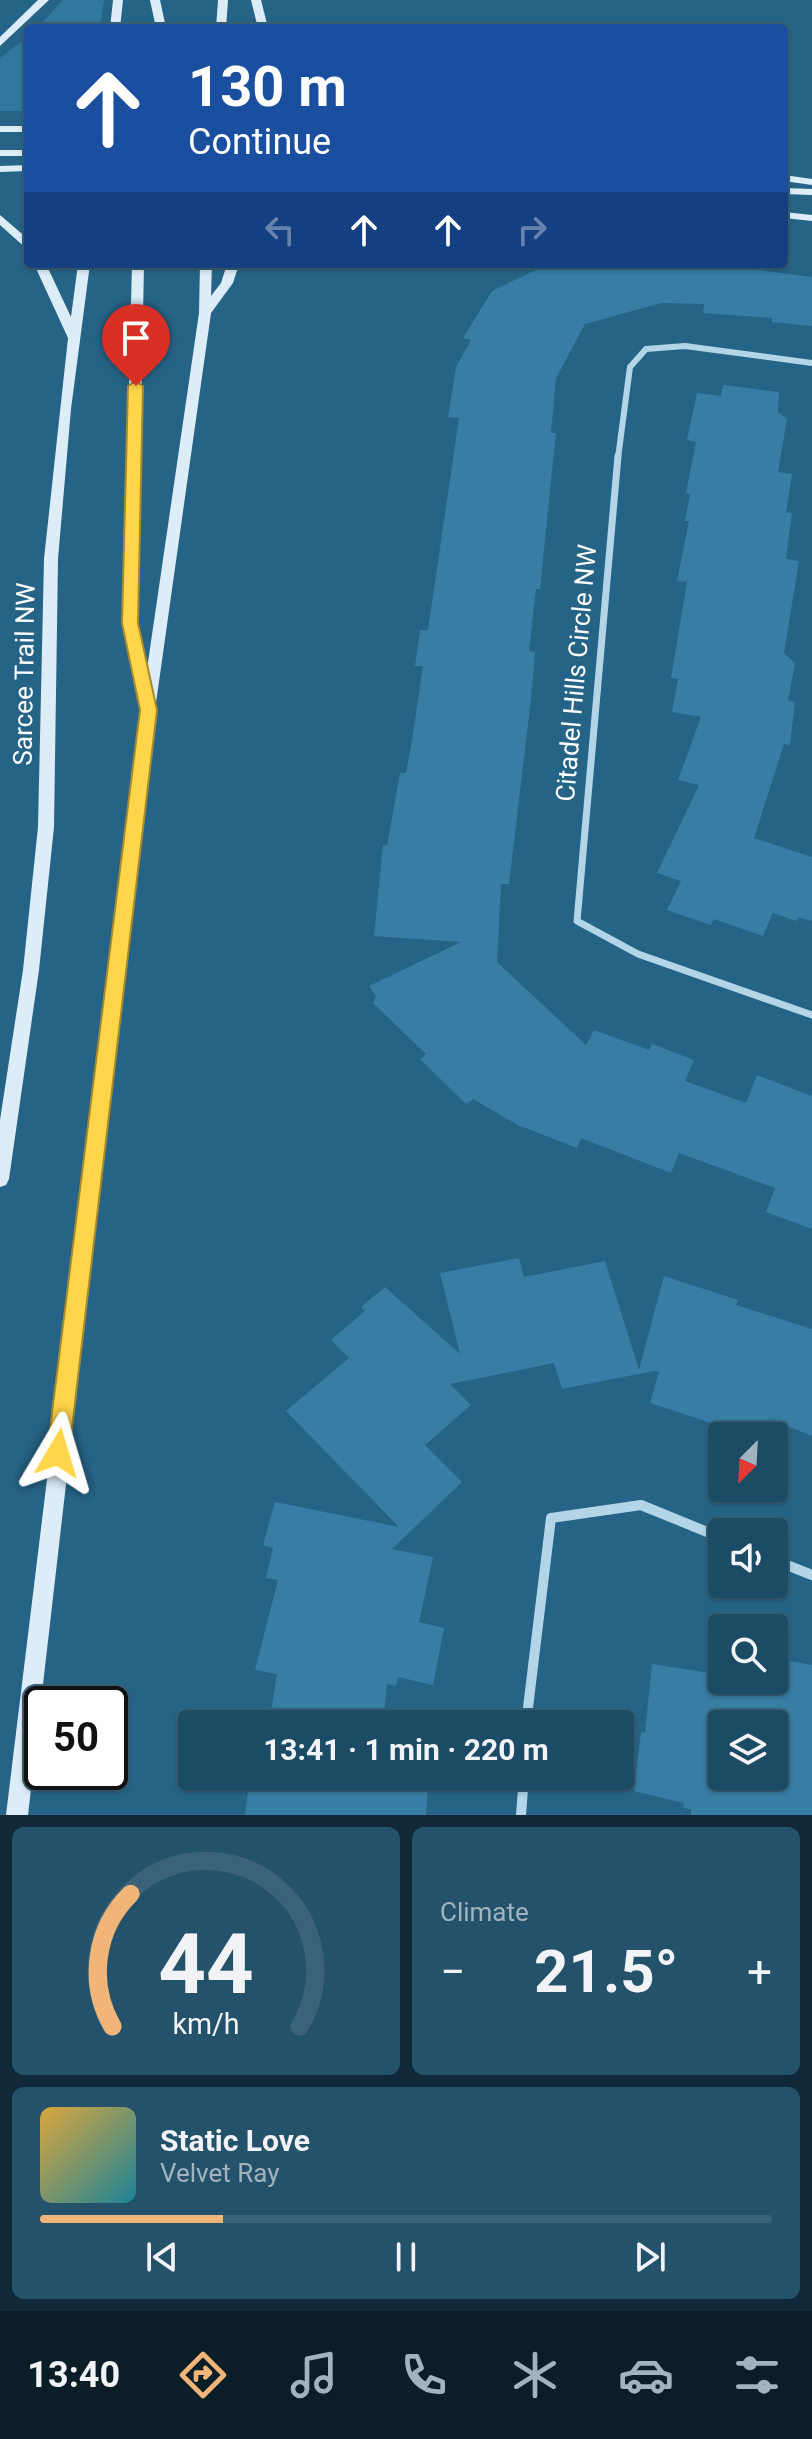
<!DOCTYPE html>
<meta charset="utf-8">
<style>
body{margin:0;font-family:Roboto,sans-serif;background:#25526b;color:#f1f3f6;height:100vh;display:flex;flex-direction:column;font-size:30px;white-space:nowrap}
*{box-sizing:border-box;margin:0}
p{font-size:26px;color:#a0b3bf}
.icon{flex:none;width:44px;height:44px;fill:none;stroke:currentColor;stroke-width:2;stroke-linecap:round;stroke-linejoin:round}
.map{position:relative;height:1815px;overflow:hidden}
.sheet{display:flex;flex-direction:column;gap:12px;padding:12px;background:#0f2938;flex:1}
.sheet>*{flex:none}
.guide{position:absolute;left:24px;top:24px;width:764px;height:244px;border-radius:8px;box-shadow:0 2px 6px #0004,0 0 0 2px #3a6379;background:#1a4fa0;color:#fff;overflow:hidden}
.needle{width:52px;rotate:204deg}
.tools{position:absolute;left:708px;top:1422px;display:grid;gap:16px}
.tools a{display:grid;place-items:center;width:80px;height:80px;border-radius:8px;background:#1c4b65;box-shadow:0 2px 6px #0004,0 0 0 2px #3a6379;font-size:40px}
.speed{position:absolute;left:24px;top:1686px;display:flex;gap:16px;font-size:40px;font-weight:700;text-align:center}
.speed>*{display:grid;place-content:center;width:104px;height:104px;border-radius:50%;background:#1c4b65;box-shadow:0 2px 6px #0004,0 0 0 2px #3a6379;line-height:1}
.speed .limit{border:4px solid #111;border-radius:12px;background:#fff;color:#111}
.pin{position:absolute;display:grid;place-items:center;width:68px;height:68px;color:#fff;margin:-82px -34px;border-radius:50% 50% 50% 0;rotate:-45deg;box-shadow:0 0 8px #0007}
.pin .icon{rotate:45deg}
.me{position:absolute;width:88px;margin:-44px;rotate:7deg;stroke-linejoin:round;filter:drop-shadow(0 0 6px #0008)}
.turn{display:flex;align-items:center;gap:28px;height:168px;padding:0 32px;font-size:36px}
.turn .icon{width:104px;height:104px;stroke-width:2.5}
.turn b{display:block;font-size:56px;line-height:68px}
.lanes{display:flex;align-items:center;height:76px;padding:0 32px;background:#0003;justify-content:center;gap:40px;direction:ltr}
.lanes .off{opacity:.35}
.big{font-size:60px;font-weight:700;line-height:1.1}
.sheet .widget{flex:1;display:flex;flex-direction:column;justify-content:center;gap:12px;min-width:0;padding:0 28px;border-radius:12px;background:#25526b}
.sheet .dial{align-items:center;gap:0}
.dial svg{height:208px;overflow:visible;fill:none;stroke:#3a6379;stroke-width:7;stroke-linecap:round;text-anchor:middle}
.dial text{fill:#f1f3f6;stroke:none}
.song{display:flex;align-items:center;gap:24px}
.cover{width:96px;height:96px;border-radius:12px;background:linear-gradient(135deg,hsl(40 70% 55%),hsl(190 70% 35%))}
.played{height:8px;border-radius:4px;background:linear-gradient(90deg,#f1b677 25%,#3a6379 25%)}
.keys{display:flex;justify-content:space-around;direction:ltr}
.heat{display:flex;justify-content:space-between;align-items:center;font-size:44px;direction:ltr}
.sheet .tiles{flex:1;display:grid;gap:12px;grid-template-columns:1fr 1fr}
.widget:last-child{grid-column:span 2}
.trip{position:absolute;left:178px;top:1710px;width:456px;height:80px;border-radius:8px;background:#1c4b65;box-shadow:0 2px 6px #0004,0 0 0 2px #3a6379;font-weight:700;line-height:80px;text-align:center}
.tabs{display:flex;height:128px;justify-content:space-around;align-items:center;background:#0b1e28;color:#a0b3bf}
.tabs .icon{width:56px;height:56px}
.tabs .selected{color:#f1b677}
.tabs b{font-size:36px;color:#f1f3f6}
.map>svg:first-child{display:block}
</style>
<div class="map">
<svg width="812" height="1815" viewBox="0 0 812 1815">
<rect width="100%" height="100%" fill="#266487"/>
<g fill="#31789f">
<path d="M63,0h41l-4,28h-63z"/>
<path d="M28,36v75h-28v-53z"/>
</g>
<g fill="#377da4" fill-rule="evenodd">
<path d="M548,264h203v5l61,8v49l-40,-4v-4l-69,-5 1,-9 -43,-1 -76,21 -29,54 -5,55h5l-5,48 -11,108h-4l-7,62 6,1 -4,47 -22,185h-8l-4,78 89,83 8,-15 55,20 3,-6 42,16 -9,21 61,22 11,-28 55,21v133l-46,-17 9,-24 -96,-35 -8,20 -90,-35 -4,10 -59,-23 -45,-26 -7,5 -46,-45 6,-5 -53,-51 3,-7 -7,-10 92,-44 -87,-6 9,-91 4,1 13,-73h6l6,-33 11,-74h-8l5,-36h8l31,-212 -11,-1 8,-50 15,-27 -8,-2 29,-47z"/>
<path d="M723,385l56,7 -1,20 9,7 -9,53 14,2 -6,38 6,1 -6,46 13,2 -15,92 11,10 -7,38 7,1 -5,43 -6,-1 -30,94 58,19v64l-14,-4 -2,4 -23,-8 -10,23 -49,-17 -3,6 -44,-15 14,-29 -24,-8 42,-88 -21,-5 23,-63 -29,-5 6,-33 -7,-1 16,-96 -10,-1 12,-60h-4l5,-27 -4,-1 10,-51 -9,-2 10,-47 24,3z"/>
<path d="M519,1258l5,19 81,-16 34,109 25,-94 74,24 -2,5 76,24v107l-42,-17 -4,17h-59l4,-13 -61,-20 9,-31 -5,-1 -92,18 -8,-26 -104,21 21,21 -46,40 37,37 -70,67 41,8 -14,65 25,6 -11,57 -35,-8 -2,9 -9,-2 -4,40h-114l8,-50 -22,-4 23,-90 -12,-2 7,-30 -10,-3 12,-43 124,25 -113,-116 63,-53 -18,-18 34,-29 -4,-4 24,-20 75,67 -20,-81z"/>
<path d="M712,1647l10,2v31h52v-22l38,7v150h-121v-6l-8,-1 1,-5 -50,-12 7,-59 4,1 7,-69 58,9zM722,1724h52v52h-52z"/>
<path d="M250,1776h179l-3,39h-181z"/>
</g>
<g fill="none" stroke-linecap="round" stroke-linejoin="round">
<path stroke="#b2d5e8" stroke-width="6" d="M618,458l12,-91 16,-18 39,-3 127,17"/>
<path stroke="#b2d5e8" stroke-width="7" d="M618,456l-41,465 61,33 174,61"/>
<g stroke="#b2d5e8" stroke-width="10">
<path d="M774,1560l38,15"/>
<path d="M526,1724l25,-206 90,-13 81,33"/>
<path d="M521,1815l3,-39"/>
</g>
<g fill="#dcedf7" fill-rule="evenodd">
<path d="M38,0h11l-49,46v-9z"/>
<path d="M113,0h10l-3,28h-10z"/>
<path d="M150,0h10l6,28h-10z"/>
<path d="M218,0h10l-2,28h-10z"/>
<path d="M251,0h10l7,28h-10z"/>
<rect x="0" y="126" width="28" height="6"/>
<rect x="0" y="150" width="28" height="6"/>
<path d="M28,165v6l-28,1v-6z"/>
<path d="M784,175l28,4v6l-28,-4z"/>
<path d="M784,188l28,1v6l-28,-1z"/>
<path d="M784,212l28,3v6l-28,-3z"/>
<path d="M0,215l28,24v11l-28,-25z"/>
<path d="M34,264h12l25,53 7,-53h12l-19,145 -13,150 -4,268 -15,143 -30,209 -3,6 -6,2v-67l23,-150 15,-143 6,-268 24,-221z"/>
<path d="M132,264h12l-7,359 10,46 52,-356 1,-49h12l-1,32 10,-13 6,-19h12l-6,19 -22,30 -56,397 -127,1105h-22l136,-1114 -4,-4 -15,-74z"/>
</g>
</g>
<path fill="#ffd54a" stroke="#a68a30" stroke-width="2" d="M136,381l7,5 -5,237 19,87 -88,743 -3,7 -8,4 -8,-4 -3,-7 93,-743 -18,-87 6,-237z"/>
<g text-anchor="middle" stroke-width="8" stroke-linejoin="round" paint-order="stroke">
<g font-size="26" fill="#fff" stroke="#266487">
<text transform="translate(576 673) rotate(-85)" y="9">Citadel Hills Circle NW</text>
<text transform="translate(24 674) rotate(-89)" y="9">Sarcee Trail NW</text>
</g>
</g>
</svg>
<div class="tools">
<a><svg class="needle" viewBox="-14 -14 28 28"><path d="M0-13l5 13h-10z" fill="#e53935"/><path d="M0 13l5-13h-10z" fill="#a0b3bf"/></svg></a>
<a><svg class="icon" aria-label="sound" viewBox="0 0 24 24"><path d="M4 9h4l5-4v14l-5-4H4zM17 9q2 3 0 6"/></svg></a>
<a><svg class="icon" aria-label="search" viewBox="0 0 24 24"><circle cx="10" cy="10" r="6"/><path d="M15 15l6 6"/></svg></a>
<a><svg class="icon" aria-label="layers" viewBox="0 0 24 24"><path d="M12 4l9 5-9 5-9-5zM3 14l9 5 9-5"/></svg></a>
</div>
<div class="speed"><div class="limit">50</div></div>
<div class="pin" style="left:136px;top:386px;background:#d93025"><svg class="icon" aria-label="arrive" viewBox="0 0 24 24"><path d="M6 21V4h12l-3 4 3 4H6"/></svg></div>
<svg class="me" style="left:58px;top:1453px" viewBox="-20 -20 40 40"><path d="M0-17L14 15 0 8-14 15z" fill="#ffd54a" stroke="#fff" stroke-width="4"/></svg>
<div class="trip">13:41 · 1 min · 220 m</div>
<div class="guide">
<div class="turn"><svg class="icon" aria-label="ahead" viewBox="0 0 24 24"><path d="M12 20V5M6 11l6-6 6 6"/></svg><div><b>130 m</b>Continue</div></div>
<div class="lanes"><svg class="icon off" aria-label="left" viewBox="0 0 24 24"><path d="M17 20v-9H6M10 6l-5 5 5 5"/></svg><svg class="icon" aria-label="ahead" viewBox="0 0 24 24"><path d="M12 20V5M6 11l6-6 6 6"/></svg><svg class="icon" aria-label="ahead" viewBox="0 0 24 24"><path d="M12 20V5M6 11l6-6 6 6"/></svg><svg class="icon off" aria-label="right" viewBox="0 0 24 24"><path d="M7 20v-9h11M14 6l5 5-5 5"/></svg></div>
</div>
</div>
<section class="sheet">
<div class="tiles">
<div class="widget dial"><svg viewBox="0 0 100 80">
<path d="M14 69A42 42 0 1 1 86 69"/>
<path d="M14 69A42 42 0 0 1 21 18" stroke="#f1b677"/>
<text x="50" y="56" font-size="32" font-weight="700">44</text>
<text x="50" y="72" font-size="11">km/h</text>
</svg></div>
<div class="widget"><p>Climate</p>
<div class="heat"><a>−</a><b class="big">21.5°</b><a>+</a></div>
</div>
<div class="widget">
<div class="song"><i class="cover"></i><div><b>Static Love</b><p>Velvet Ray</p></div></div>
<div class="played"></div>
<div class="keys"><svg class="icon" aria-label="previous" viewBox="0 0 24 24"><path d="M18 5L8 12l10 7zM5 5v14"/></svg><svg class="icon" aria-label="pause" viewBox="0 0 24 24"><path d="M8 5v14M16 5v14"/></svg><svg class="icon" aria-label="next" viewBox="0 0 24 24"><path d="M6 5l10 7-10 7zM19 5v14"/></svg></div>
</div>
</div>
</section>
<nav class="tabs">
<b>13:40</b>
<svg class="icon selected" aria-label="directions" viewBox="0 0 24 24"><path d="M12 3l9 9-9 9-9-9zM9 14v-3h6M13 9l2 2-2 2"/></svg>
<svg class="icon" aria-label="music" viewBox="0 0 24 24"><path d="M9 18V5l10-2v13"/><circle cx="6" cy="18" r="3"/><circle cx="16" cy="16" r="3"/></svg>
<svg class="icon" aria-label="phone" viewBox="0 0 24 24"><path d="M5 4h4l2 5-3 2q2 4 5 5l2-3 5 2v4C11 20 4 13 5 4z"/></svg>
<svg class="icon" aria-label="climate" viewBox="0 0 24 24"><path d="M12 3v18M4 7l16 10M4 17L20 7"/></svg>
<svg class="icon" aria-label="car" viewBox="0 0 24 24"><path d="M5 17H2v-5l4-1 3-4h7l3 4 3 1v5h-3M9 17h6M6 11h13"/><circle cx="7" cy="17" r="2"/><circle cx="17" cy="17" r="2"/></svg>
<svg class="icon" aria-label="filters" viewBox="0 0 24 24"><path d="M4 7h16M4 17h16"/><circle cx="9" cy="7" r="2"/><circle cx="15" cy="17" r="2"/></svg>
</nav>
